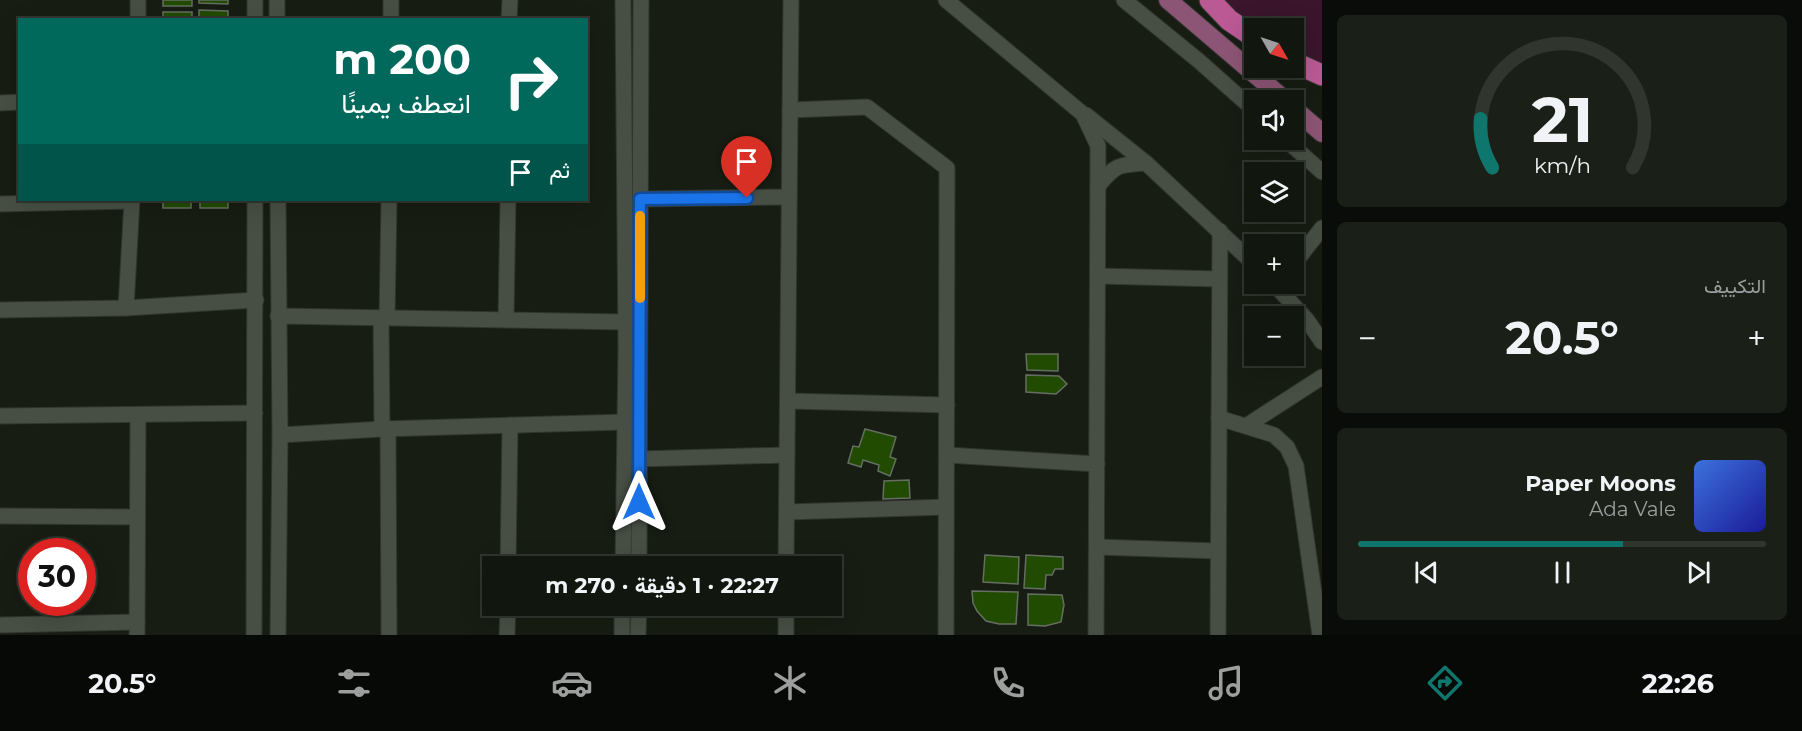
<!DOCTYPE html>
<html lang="ar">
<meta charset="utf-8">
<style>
body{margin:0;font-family:Montserrat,Vazirmatn,sans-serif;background:#1a1f17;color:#f1f3f6;direction:rtl;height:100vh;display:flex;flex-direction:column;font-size:22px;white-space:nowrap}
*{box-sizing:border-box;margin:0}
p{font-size:20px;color:#9c9f9e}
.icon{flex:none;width:33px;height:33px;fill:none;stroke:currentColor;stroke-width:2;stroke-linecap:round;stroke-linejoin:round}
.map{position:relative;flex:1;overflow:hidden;direction:ltr}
.side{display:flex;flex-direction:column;gap:15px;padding:15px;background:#090c08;width:480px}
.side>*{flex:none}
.guide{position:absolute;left:18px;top:18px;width:570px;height:183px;border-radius:0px;box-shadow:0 6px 24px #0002,0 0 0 2px #30352e;direction:rtl;background:#00695c;color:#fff;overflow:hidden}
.needle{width:39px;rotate:129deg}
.fabs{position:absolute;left:1244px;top:18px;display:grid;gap:12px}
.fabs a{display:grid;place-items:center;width:60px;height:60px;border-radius:0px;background:#11160e;box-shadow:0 6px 24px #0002,0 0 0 2px #30352e;font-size:30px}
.speed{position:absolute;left:18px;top:538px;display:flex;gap:12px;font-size:30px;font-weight:700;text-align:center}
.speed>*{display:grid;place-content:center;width:78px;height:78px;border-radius:50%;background:#11160e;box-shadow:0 6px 24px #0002,0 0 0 2px #30352e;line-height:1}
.speed .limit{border:9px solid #d22;background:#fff;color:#111}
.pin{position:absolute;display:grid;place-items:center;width:51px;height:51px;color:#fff;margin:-62px -26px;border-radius:50% 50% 50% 0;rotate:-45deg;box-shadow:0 0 6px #0007}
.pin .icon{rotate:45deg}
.me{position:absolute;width:66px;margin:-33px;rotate:0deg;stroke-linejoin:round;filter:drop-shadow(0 0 4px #0008)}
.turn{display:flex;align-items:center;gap:21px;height:126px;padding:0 18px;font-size:27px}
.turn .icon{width:78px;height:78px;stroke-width:2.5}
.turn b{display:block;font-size:42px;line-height:51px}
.then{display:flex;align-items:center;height:57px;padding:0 18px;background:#0003;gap:12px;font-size:22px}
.big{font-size:45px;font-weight:700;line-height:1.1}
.side .widget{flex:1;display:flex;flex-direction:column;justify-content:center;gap:9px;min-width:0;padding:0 21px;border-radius:9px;background:#1a1f17}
.side .dial{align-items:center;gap:0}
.dial svg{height:156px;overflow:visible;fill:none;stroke:#30352e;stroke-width:7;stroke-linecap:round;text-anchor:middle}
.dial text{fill:#f1f3f6;stroke:none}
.song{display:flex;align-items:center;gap:18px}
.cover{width:72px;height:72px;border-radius:9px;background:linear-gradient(135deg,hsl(220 70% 55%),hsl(240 70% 35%))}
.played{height:6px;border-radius:3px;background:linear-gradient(90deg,#0f766e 65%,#30352e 65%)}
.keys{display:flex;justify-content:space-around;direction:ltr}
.heat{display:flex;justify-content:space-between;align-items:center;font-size:33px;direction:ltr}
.trip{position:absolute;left:482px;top:556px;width:360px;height:60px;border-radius:0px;background:#11160e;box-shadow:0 6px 24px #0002,0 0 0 2px #30352e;font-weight:700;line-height:60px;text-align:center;direction:rtl}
.tab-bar{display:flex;height:96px;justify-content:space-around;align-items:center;background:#070906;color:#9c9f9e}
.tab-bar .icon{width:42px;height:42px}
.tab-bar .current{color:#0f766e}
.tab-bar b{font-size:27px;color:#f1f3f6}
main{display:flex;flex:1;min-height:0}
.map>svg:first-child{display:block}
</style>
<main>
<section class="side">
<div class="widget dial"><svg viewBox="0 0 100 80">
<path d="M14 69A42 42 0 1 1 86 69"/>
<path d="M14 69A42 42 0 0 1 8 44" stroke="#0f766e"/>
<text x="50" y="56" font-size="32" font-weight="700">21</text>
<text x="50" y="72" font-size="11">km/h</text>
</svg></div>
<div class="widget"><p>التكييف</p>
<div class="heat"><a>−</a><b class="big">20.5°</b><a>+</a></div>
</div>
<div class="widget">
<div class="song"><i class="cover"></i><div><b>Paper Moons</b><p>Ada Vale</p></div></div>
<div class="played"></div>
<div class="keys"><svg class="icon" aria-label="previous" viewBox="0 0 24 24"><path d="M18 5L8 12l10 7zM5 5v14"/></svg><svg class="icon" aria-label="pause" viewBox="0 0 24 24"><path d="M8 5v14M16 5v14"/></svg><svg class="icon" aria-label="next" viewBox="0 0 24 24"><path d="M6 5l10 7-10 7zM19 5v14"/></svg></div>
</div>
</section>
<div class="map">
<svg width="1322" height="635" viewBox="0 0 1322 635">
<rect width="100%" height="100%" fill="#171d13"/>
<path fill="#3a152c" d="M1224,0h98v65l-29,-14v-23h-35l-23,-15z"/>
<g fill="#214b00" stroke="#656e62" stroke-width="1.5">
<rect x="163" y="0" width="29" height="6"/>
<path d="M199,0h29v4l-29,-1z"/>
<path d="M199,10l29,1v9h-29z"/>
<rect x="163" y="12" width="29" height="8"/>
<rect x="163" y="200" width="28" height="8"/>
<rect x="200" y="200" width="28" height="8"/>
<path d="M1026,354h32v17l-31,-1z"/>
<path d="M1026,375l33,1 8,8 -11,10 -30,-2z"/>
<path d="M865,429l31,8 -6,20 6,2 -6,17 -12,-5 1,-6 -16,-5 -2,7 -13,-4 5,-17 6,1z"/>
<path d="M909,480l1,18 -27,1 1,-18z"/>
<path d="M985,555l34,2 -1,27 -35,-2z"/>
<path d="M1026,555l37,2v12h-8l-3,6h-6l-1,14 -21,-1z"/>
<path d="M972,591l46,1 -2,32h-17l-13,-3 -9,-10 -4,-8z"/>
<path d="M1028,594l34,1 2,10 -3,17 -16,4 -17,-1z"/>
</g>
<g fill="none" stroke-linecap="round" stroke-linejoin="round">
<defs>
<g id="minor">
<path d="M255,0v20"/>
<path d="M277,0v20"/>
<path d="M623,0l3,348 -3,219"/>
<path d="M946,0l137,114 15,32 -2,489"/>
<path d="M1124,0l75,61 55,49"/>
<path d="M138,20v-20"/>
<path d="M391,20v-20"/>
<path d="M509,20l1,-20"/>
<path d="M0,103l20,-1"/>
<path d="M790,110l77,-3 80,61 -1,467"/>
<path d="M1086,115l60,48 108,101"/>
<path d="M1286,140l36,32"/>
<path d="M1098,186c18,-22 20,-21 48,-23"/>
<path d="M640,199l149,-2"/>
<path d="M278,200l2,235 -2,200"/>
<path d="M0,204l132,-3"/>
<path d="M1293,265l29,-37"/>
<path d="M1098,276l121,3"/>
<path d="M1274,284l33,36 15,22"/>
<path d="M126,308l6,-108"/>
<path d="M0,310l126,-2 130,-8"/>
<path d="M278,316l347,6"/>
<path d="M387,318l2,-118"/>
<path d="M381,319l1,110"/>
<path d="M506,320l2,-120"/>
<path d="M788,401l159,4"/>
<path d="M0,416l255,-3"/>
<path d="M1219,418l55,17 13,12 9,19 24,169"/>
<path d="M1246,426l76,-49"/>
<path d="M388,428l1,207"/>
<path d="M280,435l102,-6 243,-7"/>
<path d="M947,455l150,9"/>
<path d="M639,459l148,-4"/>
<path d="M787,512l159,-5"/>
<path d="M0,516l137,1"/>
<path d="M1097,547l121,4"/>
<path d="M508,567l2,-142"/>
<path d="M639,567l2,-567"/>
<path d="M786,567l5,-567"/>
<path d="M0,625l137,-3"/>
<path d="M137,635l1,-220"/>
<path d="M254,635l1,-435"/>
<path d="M507,635l1,-29"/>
<path d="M622,635v-29"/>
<path d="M638,635l1,-29"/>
<path d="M786,635v-29"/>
<path d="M1218,635l2,-404"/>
</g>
<g id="major">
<path d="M1168,0l117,100"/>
<path d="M1293,108l29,25"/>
</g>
<g id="highway">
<path d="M1210,0l19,20 25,17"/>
<path d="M1293,62l29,13"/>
</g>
</defs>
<use href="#minor" stroke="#313530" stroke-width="17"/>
<use href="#major" stroke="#313530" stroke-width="20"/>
<use href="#highway" stroke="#313530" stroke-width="23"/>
<use href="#minor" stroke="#474f44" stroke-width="15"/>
<use href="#major" stroke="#8d5575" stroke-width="18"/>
<use href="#highway" stroke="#bb5995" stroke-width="21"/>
</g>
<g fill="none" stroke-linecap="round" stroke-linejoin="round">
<defs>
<path id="route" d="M639,502l1,-303 107,-1"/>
</defs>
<use href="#route" stroke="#114b97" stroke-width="15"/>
<use href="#route" stroke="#1a73e8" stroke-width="10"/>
<path stroke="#f59e0b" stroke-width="10" d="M640,298v-82"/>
</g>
</svg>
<div class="fabs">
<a><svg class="needle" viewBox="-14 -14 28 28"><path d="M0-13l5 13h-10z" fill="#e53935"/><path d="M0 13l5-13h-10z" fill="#9c9f9e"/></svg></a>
<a><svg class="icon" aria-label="sound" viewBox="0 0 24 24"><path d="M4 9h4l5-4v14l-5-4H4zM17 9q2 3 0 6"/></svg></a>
<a><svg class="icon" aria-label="layers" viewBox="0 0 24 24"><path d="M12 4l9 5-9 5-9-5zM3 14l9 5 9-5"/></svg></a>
<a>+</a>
<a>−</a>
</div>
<div class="speed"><div class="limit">30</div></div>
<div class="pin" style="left:747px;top:198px;background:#d93025"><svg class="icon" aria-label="arrive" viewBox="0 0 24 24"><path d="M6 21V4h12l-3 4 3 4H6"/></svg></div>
<svg class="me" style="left:639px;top:502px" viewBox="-20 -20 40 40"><path d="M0-17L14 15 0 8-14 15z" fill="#1a73e8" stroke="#fff" stroke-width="4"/></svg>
<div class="trip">22:27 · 1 دقيقة · 270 m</div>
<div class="guide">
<div class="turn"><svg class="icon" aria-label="right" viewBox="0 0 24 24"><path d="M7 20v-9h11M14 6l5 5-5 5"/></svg><div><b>200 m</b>انعطف يمينًا</div></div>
<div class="then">ثم<svg class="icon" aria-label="arrive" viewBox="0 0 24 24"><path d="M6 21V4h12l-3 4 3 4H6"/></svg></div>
</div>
</div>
</main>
<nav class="tab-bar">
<b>22:26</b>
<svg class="icon current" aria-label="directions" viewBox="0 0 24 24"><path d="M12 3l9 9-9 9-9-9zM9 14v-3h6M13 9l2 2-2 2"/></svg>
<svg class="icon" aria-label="music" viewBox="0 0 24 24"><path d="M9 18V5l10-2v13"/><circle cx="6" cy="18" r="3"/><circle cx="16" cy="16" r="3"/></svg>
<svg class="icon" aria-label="phone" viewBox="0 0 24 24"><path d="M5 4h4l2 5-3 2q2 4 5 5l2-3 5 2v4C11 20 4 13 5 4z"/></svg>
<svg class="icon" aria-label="climate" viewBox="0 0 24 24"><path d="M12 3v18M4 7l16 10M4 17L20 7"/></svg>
<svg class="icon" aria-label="car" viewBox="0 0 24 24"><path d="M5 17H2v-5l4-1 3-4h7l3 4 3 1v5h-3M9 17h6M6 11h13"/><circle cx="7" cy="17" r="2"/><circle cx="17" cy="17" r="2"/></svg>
<svg class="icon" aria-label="filters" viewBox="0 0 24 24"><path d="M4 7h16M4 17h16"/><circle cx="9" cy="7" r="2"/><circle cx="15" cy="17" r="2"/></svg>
<b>20.5°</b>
</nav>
